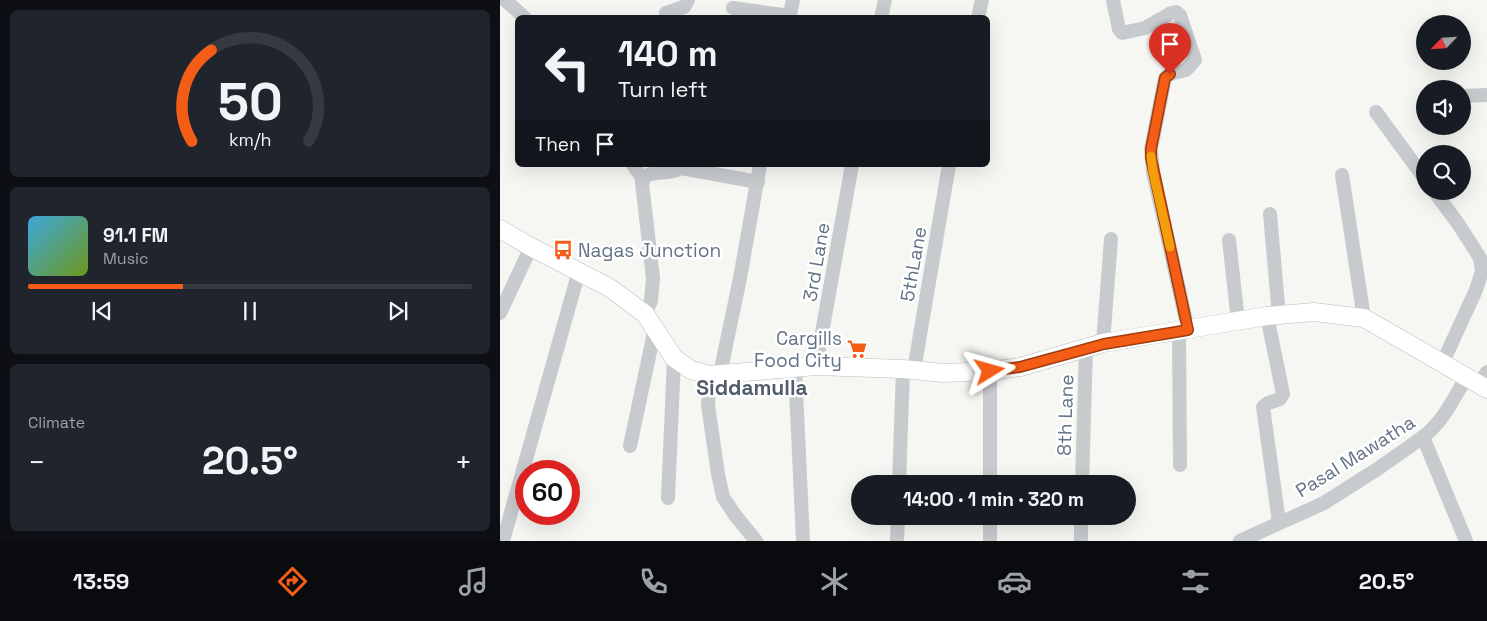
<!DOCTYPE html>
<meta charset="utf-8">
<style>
body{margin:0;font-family:"Space Grotesk",sans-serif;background:#20242c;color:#f1f3f6;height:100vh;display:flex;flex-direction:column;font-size:19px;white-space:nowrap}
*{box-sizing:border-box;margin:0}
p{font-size:16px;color:#9ea1a6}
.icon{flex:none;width:28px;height:28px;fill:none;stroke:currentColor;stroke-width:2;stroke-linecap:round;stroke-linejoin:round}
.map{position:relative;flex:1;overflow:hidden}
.panel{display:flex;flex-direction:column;gap:10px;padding:10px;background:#0d0f14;width:500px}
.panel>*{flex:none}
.top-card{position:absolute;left:15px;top:15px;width:475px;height:152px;border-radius:8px;box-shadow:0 5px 20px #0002;background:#171b24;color:#f1f3f6;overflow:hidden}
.needle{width:32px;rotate:245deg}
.fabs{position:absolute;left:916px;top:15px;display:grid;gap:10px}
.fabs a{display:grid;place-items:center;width:55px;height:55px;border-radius:50%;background:#171b24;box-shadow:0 5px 20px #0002;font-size:25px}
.speed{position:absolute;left:15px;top:460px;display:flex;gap:10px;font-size:25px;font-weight:700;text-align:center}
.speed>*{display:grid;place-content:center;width:65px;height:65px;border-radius:50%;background:#171b24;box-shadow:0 5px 20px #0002;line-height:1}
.speed .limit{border:8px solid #d22;background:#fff;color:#111}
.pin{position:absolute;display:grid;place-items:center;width:42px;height:42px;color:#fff;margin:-51px -21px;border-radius:50% 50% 50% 0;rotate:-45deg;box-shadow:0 0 5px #0007}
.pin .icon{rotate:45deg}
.me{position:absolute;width:55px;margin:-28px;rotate:82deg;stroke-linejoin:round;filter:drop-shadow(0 0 4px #0008)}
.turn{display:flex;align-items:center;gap:18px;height:105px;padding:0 20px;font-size:22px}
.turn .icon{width:65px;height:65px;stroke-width:2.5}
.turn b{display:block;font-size:35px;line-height:42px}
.then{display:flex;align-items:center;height:48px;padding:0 20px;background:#0003;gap:10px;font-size:19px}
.big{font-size:38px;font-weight:600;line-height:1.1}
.panel .tile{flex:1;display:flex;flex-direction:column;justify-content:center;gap:8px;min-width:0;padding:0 18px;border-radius:8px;background:#20242c}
.panel .dial{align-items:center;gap:0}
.dial svg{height:130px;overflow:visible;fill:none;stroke:#363941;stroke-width:7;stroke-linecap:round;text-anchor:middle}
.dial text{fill:#f1f3f6;stroke:none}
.song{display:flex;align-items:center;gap:15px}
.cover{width:60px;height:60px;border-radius:8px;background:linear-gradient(135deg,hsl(200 70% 55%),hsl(80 70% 35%))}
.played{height:5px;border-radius:2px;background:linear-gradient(90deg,#f45d15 35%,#363941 35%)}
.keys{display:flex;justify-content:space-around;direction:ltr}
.heat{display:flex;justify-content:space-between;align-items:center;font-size:28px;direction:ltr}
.trip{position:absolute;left:351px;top:475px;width:285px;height:50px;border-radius:25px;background:#171b24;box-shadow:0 5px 20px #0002;font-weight:600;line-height:50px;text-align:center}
.dock{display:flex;height:80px;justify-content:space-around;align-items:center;background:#090b0e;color:#9ea1a6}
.dock .icon{width:35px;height:35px}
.dock .selected{color:#f45d15}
.dock b{font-size:22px;color:#f1f3f6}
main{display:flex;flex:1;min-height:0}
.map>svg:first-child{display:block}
</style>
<main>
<section class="panel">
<div class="tile dial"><svg viewBox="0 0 100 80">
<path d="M14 69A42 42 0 1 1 86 69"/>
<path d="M14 69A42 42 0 0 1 26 13" stroke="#f45d15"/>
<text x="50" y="56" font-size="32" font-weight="700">50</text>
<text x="50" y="72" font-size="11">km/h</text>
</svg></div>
<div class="tile">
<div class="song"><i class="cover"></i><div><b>91.1 FM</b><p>Music</p></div></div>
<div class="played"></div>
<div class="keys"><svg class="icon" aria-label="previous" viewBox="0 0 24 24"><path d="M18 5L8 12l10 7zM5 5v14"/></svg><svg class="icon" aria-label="pause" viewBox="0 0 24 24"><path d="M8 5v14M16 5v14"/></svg><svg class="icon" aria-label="next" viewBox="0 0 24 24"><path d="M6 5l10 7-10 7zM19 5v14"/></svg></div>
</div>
<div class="tile"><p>Climate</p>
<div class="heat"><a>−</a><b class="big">20.5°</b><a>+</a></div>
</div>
</section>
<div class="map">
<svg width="987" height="541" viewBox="0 0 987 541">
<rect width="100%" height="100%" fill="#f6f6f2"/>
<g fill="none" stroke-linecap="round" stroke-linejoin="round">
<defs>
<path id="major" d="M0,229l31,18 79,41 35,26 29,44 17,12 19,5 106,-9 87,3 40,4 47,-2 30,-4 83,-24 164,-27 47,-4 50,6 123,71"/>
</defs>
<use href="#major" stroke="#babdc1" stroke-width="19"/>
<g stroke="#c8cbce" stroke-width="14">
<path d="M5,0l20,18"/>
<path d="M613,0l6,29 3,4 23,-5 26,-15 5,-1 4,3 15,45 -9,10 -16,4 -5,4 -14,71 2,23 35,158"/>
<path d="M233,8l57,8"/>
<path d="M166,13l18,-6 4,-7"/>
<path d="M289,18l4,-18"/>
<path d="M381,18l4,-18"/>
<path d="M478,18l4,-18"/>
<path d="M962,96l25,-1"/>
<path d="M876,112l49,67"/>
<path d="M133,165l10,14"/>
<path d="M181,168l77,14"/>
<path d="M842,175l22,143"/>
<path d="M934,191l25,34 21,33 2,13 -6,19 -34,74"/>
<path d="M770,214l9,102"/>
<path d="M729,240l9,81"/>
<path d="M0,313l31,-66"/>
<path d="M145,314l6,-13 2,-23 -11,-95c5,-18 31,-4 41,-18"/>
<path d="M767,316l16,78 -3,5 -12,4 -5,4 16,115"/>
<path d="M679,332l1,133"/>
<path d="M603,343l8,-104"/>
<path d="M316,366l36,-201"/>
<path d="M295,368l8,173"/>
<path d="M414,370l35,-205"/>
<path d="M490,371v113"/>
<path d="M220,374l20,-96 20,-113"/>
<path d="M210,375l-2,30 10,69 5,23 12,18 21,26"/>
<path d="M979,384l8,-12"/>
<path d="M923,437l43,104"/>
<path d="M130,446l25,-118"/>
<path d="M399,484l4,-115"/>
<path d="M582,484l4,-136"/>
<path d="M168,498l6,-140"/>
<path d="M490,516v25"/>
<path d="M3,541l76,-270"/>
<path d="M397,541l1,-25"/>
<path d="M581,541v-25"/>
<path d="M740,541l84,-38 55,-35 44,-31c20,-15 31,-39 44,-61"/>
</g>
<use href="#major" stroke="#fff" stroke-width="18"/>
</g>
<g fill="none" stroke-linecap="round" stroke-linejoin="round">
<defs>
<path id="route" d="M490,371l30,-4 84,-23 84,-14 -37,-172v-9l14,-71 5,-4"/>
</defs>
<use href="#route" stroke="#9f3c0e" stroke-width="12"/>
<use href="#route" stroke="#f45d15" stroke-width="9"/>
<path stroke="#f59e0b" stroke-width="9" d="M651,156l2,16 17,75"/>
</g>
<defs>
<symbol id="bus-bare" viewBox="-9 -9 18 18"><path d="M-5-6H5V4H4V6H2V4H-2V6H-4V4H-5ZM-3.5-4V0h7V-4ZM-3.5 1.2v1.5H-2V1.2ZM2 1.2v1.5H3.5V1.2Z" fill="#f45d15" stroke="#fff" stroke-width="2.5" paint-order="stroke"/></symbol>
<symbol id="supermarket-bare" viewBox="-9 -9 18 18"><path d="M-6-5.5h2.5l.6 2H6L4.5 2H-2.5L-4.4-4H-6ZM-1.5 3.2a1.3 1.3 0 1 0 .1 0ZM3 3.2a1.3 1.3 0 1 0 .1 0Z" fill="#f45d15" stroke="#fff" stroke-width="2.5" paint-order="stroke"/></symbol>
</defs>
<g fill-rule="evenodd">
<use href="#bus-bare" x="49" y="236" width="28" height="28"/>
<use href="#supermarket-bare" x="343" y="335" width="28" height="28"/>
</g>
<g text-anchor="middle" stroke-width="5" stroke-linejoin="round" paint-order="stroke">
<g font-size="19" fill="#627386" stroke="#fff" text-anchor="start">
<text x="78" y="257">Nagas Junction</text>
<text x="342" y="345" text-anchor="end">Cargills<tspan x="342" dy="22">Food City</tspan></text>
</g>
<g font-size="19" fill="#627386" stroke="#fff">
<text transform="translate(316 262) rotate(-80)" y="7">3rd Lane</text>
<text transform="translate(413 264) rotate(-80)" y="7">5thLane</text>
<text transform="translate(565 415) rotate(-88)" y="7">8th Lane</text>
<text transform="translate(855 456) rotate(-32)" y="7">Pasal Mawatha</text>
</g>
<g font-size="21" font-weight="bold" fill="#515d6b" stroke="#fff">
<text x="252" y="395">Siddamulla</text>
</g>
</g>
</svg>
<div class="fabs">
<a><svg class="needle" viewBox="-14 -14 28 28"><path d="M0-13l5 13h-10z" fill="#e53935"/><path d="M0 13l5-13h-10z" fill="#9ea1a6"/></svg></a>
<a><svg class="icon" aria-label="sound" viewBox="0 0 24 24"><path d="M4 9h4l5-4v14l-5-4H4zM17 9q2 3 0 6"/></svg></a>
<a><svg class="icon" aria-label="search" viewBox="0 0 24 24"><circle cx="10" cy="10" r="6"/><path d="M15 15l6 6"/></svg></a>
</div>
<div class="speed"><div class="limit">60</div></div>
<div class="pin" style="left:670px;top:74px;background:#d93025"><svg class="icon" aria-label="arrive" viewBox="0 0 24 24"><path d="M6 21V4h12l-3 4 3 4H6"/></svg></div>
<svg class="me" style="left:490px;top:371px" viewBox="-20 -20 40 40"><path d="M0-17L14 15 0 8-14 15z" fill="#f45d15" stroke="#fff" stroke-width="4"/></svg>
<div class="trip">14:00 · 1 min · 320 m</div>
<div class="top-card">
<div class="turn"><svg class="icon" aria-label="left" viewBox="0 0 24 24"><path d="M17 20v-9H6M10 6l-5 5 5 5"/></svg><div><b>140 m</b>Turn left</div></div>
<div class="then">Then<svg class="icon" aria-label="arrive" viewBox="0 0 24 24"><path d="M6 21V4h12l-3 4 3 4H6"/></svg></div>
</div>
</div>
</main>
<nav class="dock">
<b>13:59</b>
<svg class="icon selected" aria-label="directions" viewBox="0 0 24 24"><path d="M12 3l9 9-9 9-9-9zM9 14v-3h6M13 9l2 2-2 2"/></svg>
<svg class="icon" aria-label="music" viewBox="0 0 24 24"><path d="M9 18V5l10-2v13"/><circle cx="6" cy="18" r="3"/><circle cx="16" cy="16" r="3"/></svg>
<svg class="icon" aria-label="phone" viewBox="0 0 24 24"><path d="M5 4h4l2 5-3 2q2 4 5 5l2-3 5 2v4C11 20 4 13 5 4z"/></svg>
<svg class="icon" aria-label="climate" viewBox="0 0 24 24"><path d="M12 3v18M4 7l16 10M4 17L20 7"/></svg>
<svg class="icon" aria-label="car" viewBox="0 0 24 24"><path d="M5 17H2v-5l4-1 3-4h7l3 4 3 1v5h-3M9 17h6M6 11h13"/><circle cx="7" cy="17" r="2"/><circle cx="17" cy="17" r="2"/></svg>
<svg class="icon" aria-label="filters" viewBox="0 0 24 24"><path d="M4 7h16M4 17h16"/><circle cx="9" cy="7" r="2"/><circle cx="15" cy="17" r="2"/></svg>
<b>20.5°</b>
</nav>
